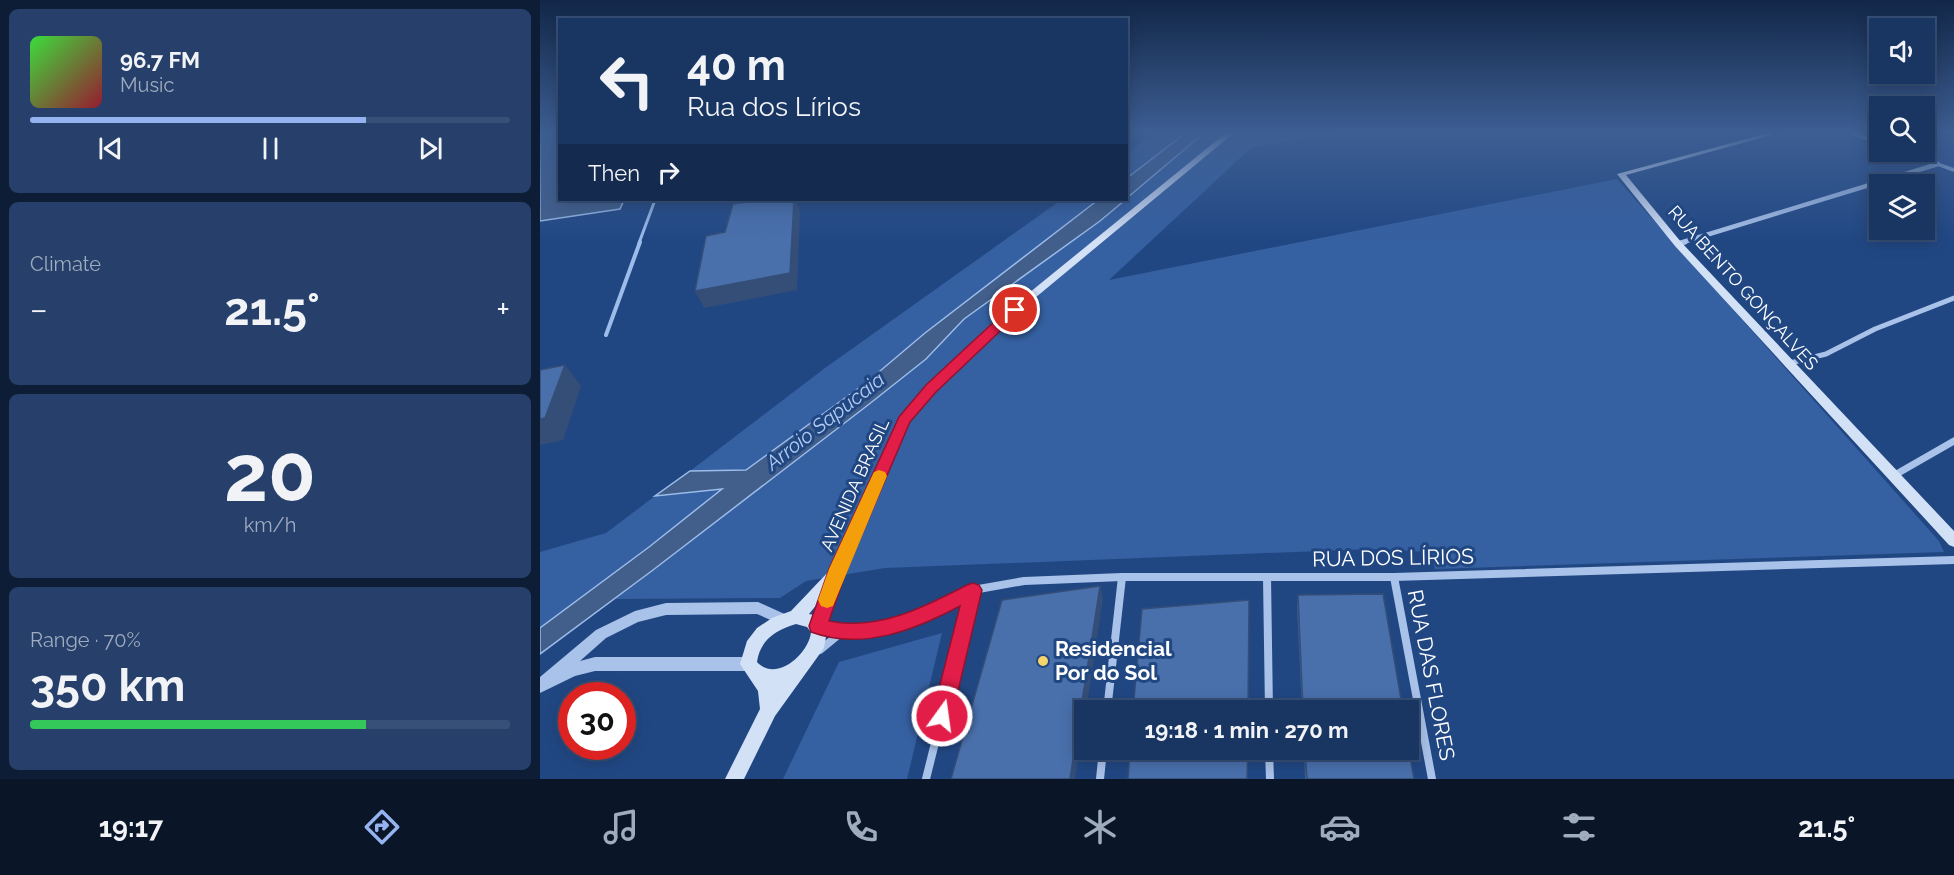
<!DOCTYPE html>
<meta charset="utf-8">
<style>
body{margin:0;font-family:Raleway,sans-serif;background:#26406b;color:#f1f3f6;height:100vh;display:flex;flex-direction:column;font-size:22px;white-space:nowrap}
*{box-sizing:border-box;margin:0}
p{font-size:20px;color:#9fabbe}
.icon{flex:none;width:33px;height:33px;fill:none;stroke:currentColor;stroke-width:2;stroke-linecap:round;stroke-linejoin:round}
.map{position:relative;flex:1;overflow:hidden}
.details{display:flex;flex-direction:column;gap:9px;padding:9px;background:#0e1d36;width:540px}
.details>*{flex:none}
.top-card{position:absolute;left:18px;top:18px;width:570px;height:183px;border-radius:0px;box-shadow:0 3px 15px #0003,0 0 0 2px #375077;background:#193562;color:#f1f3f6;overflow:hidden}
.tools{position:absolute;left:1329px;top:18px;display:grid;gap:12px}
.tools a{display:grid;place-items:center;width:66px;height:66px;border-radius:0px;background:#193562;box-shadow:0 3px 15px #0003,0 0 0 2px #375077;font-size:30px}
.speed{position:absolute;left:18px;top:682px;display:flex;gap:12px;font-size:30px;font-weight:700;text-align:center}
.speed>*{display:grid;place-content:center;width:78px;height:78px;border-radius:50%;background:#193562;box-shadow:0 3px 15px #0003,0 0 0 2px #375077;line-height:1}
.speed .limit{border:9px solid #d22;background:#fff;color:#111}
.pin{position:absolute;display:grid;place-items:center;width:51px;height:51px;color:#fff;margin:-26px;border:3px solid #fff;border-radius:50%;box-shadow:0 2px 6px #0007}
.me{position:absolute;width:66px;margin:-33px;rotate:14deg;stroke-linejoin:round;filter:drop-shadow(0 0 4px #0008)}
.turn{display:flex;align-items:center;gap:21px;height:126px;padding:0 30px;font-size:27px}
.turn .icon{width:78px;height:78px;stroke-width:2.5}
.turn b{display:block;font-size:42px;line-height:51px}
.then{display:flex;align-items:center;height:57px;padding:0 30px;background:#0003;gap:12px;font-size:22px}
.big{font-size:45px;font-weight:700;line-height:1.1}
.details .card{flex:1;display:flex;flex-direction:column;justify-content:center;gap:9px;min-width:0;padding:0 21px;border-radius:9px;background:#26406b}
.details .dial{align-items:center;gap:0}
.dial b{font-size:78px;line-height:1}
.song{display:flex;align-items:center;gap:18px}
.cover{width:72px;height:72px;border-radius:9px;background:linear-gradient(135deg,hsl(120 70% 55%),hsl(350 70% 35%))}
.played{height:6px;border-radius:3px;background:linear-gradient(90deg,#95b2f1 70%,#375077 70%)}
.keys{display:flex;justify-content:space-around;direction:ltr}
.heat{display:flex;justify-content:space-between;align-items:center;font-size:33px;direction:ltr}
.charge{height:9px;border-radius:4px;background:linear-gradient(90deg,#34c759 70%,#375077 0)}
.trip{position:absolute;left:534px;top:700px;width:345px;height:60px;border-radius:0px;background:#193562;box-shadow:0 3px 15px #0003,0 0 0 2px #375077;font-weight:700;line-height:60px;text-align:center}
.menu{display:flex;height:96px;justify-content:space-around;align-items:center;background:#0a1527;color:#9fabbe}
.menu .icon{width:42px;height:42px}
.menu .selected{color:#95b2f1}
.menu b{font-size:27px;color:#f1f3f6}
main{display:flex;flex:1;min-height:0}
.map>svg:first-child{display:block}
</style>
<main>
<section class="details">
<div class="card">
<div class="song"><i class="cover"></i><div><b>96.7 FM</b><p>Music</p></div></div>
<div class="played"></div>
<div class="keys"><svg class="icon" aria-label="previous" viewBox="0 0 24 24"><path d="M18 5L8 12l10 7zM5 5v14"/></svg><svg class="icon" aria-label="pause" viewBox="0 0 24 24"><path d="M8 5v14M16 5v14"/></svg><svg class="icon" aria-label="next" viewBox="0 0 24 24"><path d="M6 5l10 7-10 7zM19 5v14"/></svg></div>
</div>
<div class="card"><p>Climate</p>
<div class="heat"><a>−</a><b class="big">21.5°</b><a>+</a></div>
</div>
<div class="card dial"><b>20</b><p>km/h</p></div>
<div class="card"><p>Range · 70%</p><b class="big">350 km</b><div class="charge"></div></div>
</section>
<div class="map">
<svg width="1414" height="779" viewBox="0 0 1414 779">
<rect width="100%" height="100%" fill="#214783"/>
<g fill="#3560a1">
<path d="M617,132h30l-60,46 -1,-25z"/>
<path d="M665,132h146l-99,15 -143,133 508,-101 322,362 5,11 -509,17 -5,-17 -59,-3 -486,19 -79,13 -26,17 -165,1 253,-194 58,-46 38,-40 136,-98z"/>
<path d="M521,200h37l-173,133 -58,49 -121,88 -56,1 135,-103z"/>
<path d="M183,488l-74,59 -109,81v-76l66,-19 49,-37z"/>
<path d="M402,633l-35,146h-124l56,-117z"/>
</g>
<g fill="#425e8a" stroke="#9cbcea" stroke-width="1.5">
<path d="M0,132h19l1,68h64l-4,9 -80,12z"/>
<path d="M647,132h18l-78,66v-20z"/>
<path d="M558,200h27l-25,21 -136,98 -38,40 -58,46 -215,165 -113,84v-26l109,-81 73,-58 -67,7 35,-25 56,-1 121,-88 58,-49z"/>
</g>
<g fill="none" stroke-linecap="round" stroke-linejoin="round">
<path stroke="#9cbcea" stroke-width="3" d="M99,243l16,-43"/>
<path stroke="#9cbcea" stroke-width="4" d="M66,335l34,-93"/>
<path stroke="#a9c2e9" stroke-width="4.5" d="M1140,243l258,-79"/>
<g stroke="#a9c2e9" stroke-width="5">
<path d="M1138,244l7,-2"/>
<path d="M1250,363l36,-9 49,-25 79,-31"/>
</g>
<path stroke="#a9c2e9" stroke-width="7" d="M1353,476l61,-35"/>
<g stroke="#a9c2e9" stroke-width="8">
<path d="M727,577l2,134"/>
<path d="M854,577l38,202"/>
<path d="M279,628l24,3 51,-4 40,-16 39,-21 51,-9 98,-4h272l560,-17"/>
<path d="M280,650l23,-19"/>
<path d="M567,711l15,-134"/>
<path d="M729,750l1,29"/>
<path d="M386,779l47,-189"/>
<path d="M560,779l3,-29"/>
</g>
<g fill="#a9c2e9" fill-rule="evenodd">
<path d="M1304,132h8l28,9v4z"/>
<path d="M1360,152h8l46,16v4z"/>
<path d="M218,602l31,14 2,4 -2,4 -5,2 -27,-12 -91,1 -28,7 -32,16 -26,23 15,-4h153l5,2 2,5 -2,5 -5,2h-153l-20,5 -35,17v-16l56,-47 39,-19 31,-8z"/>
</g>
<g fill="#d3e1f7" fill-rule="evenodd">
<path d="M687,132h8l-235,195 -65,64 -25,31 -64,147 -21,58 2,4 -3,17 -49,68 -31,63h-19l35,-70 -2,-18 -18,-27 7,-23 10,-13 15,-10 19,-7 39,-41 68,-150 29,-35 65,-62zM278,603l-4,12 -5,-1zM256,624l11,3 4,5c-2,22 -35,51 -54,30 3,-22 19,-32 39,-38z"/>
<path d="M1232,132h11l-157,43 55,67 273,289v16l-5,-2 -274,-299 -58,-72z"/>
</g>
</g>
<g fill="#406094">
<path d="M758,595l105,116h-101l-5,-104z"/>
<path d="M764,750h104l6,29h-109z"/>
</g>
<g fill="#344e78">
<path d="M254,200h2l4,11 -3,79 -93,18 -9,-17z"/>
<path d="M25,365l16,21 -18,54 -23,5v-26z"/>
<path d="M560,586l3,12 -17,113h-2v7l-9,61h-5z"/>
</g>
<g fill="#4a70ac" stroke="#344e78" stroke-width="1.5">
<path d="M222,200h32l-4,73 -95,18 11,-55 19,-4 8,-28z"/>
<path d="M25,365l-20,53 -5,1v-49z"/>
<path d="M560,586l-30,193h-119l51,-179z"/>
<path d="M843,594l20,117h-100l-5,-116z"/>
<path d="M709,600l-1,111h-115l9,-102z"/>
<path d="M868,745l6,34h-107l-2,-29h103z"/>
<path d="M590,750h118l-1,29h-119z"/>
</g>
<linearGradient id="sky" x2="0" y2="1"><stop stop-color="#122748"/><stop offset="0.55" stop-color="#3d5e93"/><stop offset="1" stop-color="#3d5e93" stop-opacity="0"/></linearGradient>
<rect width="1414" height="241" fill="url(#sky)"/>
<path fill="#e11d48" stroke="#92132f" stroke-width="1.5" d="M475,306l6,4 -2,3 -83,79 -26,30 -63,147 -18,52c50,10 95,-14 138,-36l6,-2 6,2 3,5 -30,126 -3,7 -7,3 -7,-3 -3,-7 28,-110c-45,24 -98,45 -149,26l-2,-6 20,-57 70,-152 27,-32 84,-78z"/>
<path fill="#f59e0b" d="M339,470l6,2 2,4 -54,130 -6,2 -6,-2 -3,-6 11,-31 43,-93 2,-4z"/>
<circle fill="#f5d46a" stroke="#214783" stroke-width="2" cx="503" cy="661" r="6"/>
<g text-anchor="middle" stroke-width="6" stroke-linejoin="round" paint-order="stroke">
<g font-size="18" fill="#fff" stroke="#214783">
<text transform="translate(1203 288) rotate(48)" y="6">RUA BENTO GONÇALVES</text>
<text transform="translate(315 485) rotate(-66)" y="6">AVENIDA BRASIL</text>
</g>
<g font-size="20" font-style="italic" fill="#b4ccf0" stroke="#214783">
<text transform="translate(285 421) rotate(-38)" y="7">Arroio Sapucaia</text>
</g>
<g font-size="21" fill="#fff" stroke="#214783">
<text transform="translate(853 558) rotate(-1)" y="7">RUA DOS LÍRIOS</text>
<text transform="translate(891 675) rotate(79)" y="7">RUA DAS FLORES</text>
</g>
<g font-size="21" font-weight="bold" fill="#fff" stroke="#214783" text-anchor="start">
<text x="515" y="656">Residencial<tspan x="515" dy="24">Por do Sol</tspan></text>
</g>
</g>
</svg>
<div class="tools">
<a><svg class="icon" aria-label="sound" viewBox="0 0 24 24"><path d="M4 9h4l5-4v14l-5-4H4zM17 9q2 3 0 6"/></svg></a>
<a><svg class="icon" aria-label="search" viewBox="0 0 24 24"><circle cx="10" cy="10" r="6"/><path d="M15 15l6 6"/></svg></a>
<a><svg class="icon" aria-label="layers" viewBox="0 0 24 24"><path d="M12 4l9 5-9 5-9-5zM3 14l9 5 9-5"/></svg></a>
</div>
<div class="speed"><div class="limit">30</div></div>
<div class="pin" style="left:475px;top:310px;background:#d93025"><svg class="icon" aria-label="arrive" viewBox="0 0 24 24"><path d="M6 21V4h12l-3 4 3 4H6"/></svg></div>
<svg class="me" style="left:402px;top:716px" viewBox="-20 -20 40 40"><circle r="17" fill="#e11d48" stroke="#fff" stroke-width="3"/><path d="M0-11L8 9 0 5-8 9z" fill="#fff"/></svg>
<div class="trip">19:18 · 1 min · 270 m</div>
<div class="top-card">
<div class="turn"><svg class="icon" aria-label="left" viewBox="0 0 24 24"><path d="M17 20v-9H6M10 6l-5 5 5 5"/></svg><div><b>40 m</b>Rua dos Lírios</div></div>
<div class="then">Then<svg class="icon" aria-label="right" viewBox="0 0 24 24"><path d="M7 20v-9h11M14 6l5 5-5 5"/></svg></div>
</div>
</div>
</main>
<nav class="menu">
<b>19:17</b>
<svg class="icon selected" aria-label="directions" viewBox="0 0 24 24"><path d="M12 3l9 9-9 9-9-9zM9 14v-3h6M13 9l2 2-2 2"/></svg>
<svg class="icon" aria-label="music" viewBox="0 0 24 24"><path d="M9 18V5l10-2v13"/><circle cx="6" cy="18" r="3"/><circle cx="16" cy="16" r="3"/></svg>
<svg class="icon" aria-label="phone" viewBox="0 0 24 24"><path d="M5 4h4l2 5-3 2q2 4 5 5l2-3 5 2v4C11 20 4 13 5 4z"/></svg>
<svg class="icon" aria-label="climate" viewBox="0 0 24 24"><path d="M12 3v18M4 7l16 10M4 17L20 7"/></svg>
<svg class="icon" aria-label="car" viewBox="0 0 24 24"><path d="M5 17H2v-5l4-1 3-4h7l3 4 3 1v5h-3M9 17h6M6 11h13"/><circle cx="7" cy="17" r="2"/><circle cx="17" cy="17" r="2"/></svg>
<svg class="icon" aria-label="filters" viewBox="0 0 24 24"><path d="M4 7h16M4 17h16"/><circle cx="9" cy="7" r="2"/><circle cx="15" cy="17" r="2"/></svg>
<b>21.5°</b>
</nav>
